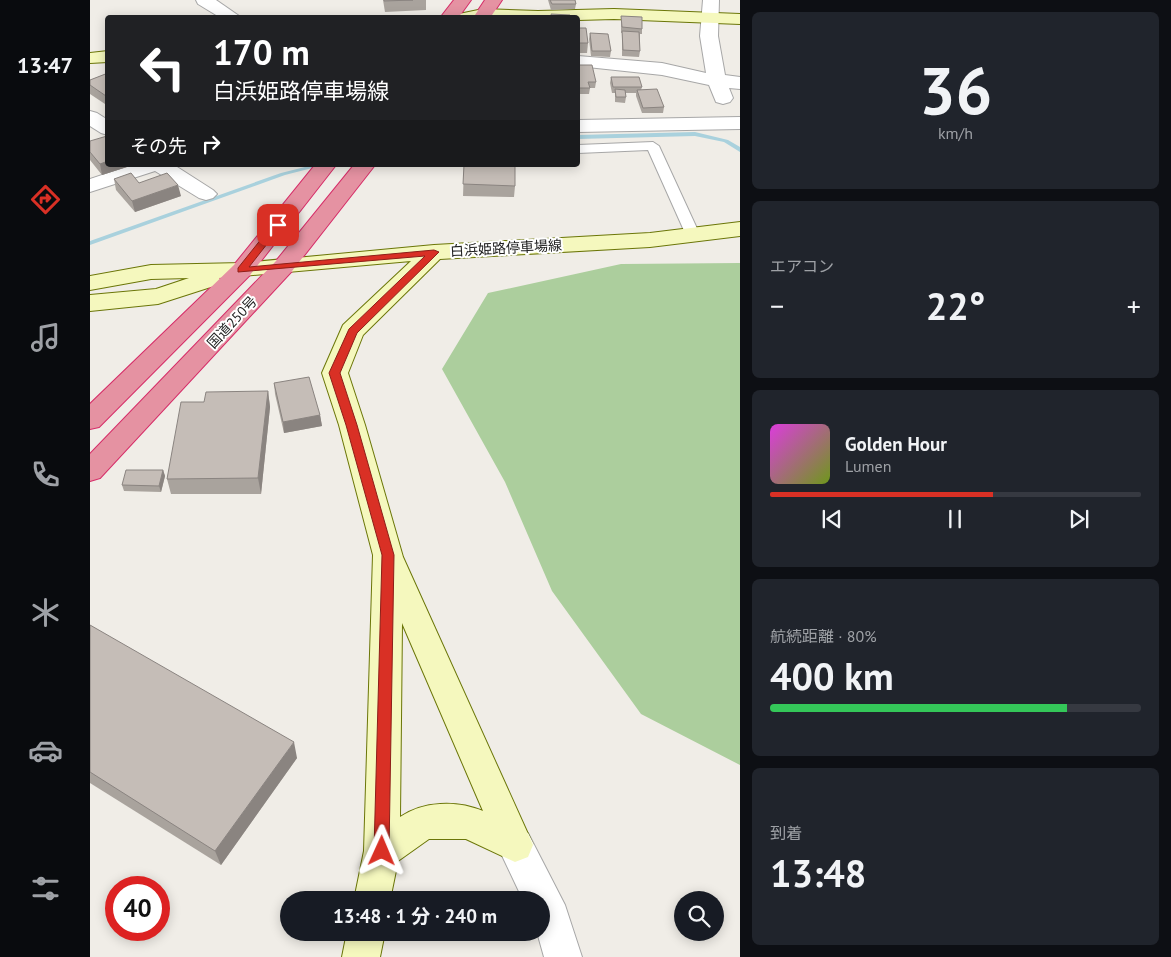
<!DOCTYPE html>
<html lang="ja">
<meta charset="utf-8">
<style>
body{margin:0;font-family:"PT Sans","Noto Sans JP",sans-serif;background:#20242c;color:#f1f3f6;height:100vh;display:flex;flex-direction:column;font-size:19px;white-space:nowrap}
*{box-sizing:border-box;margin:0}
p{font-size:16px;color:#9ea1a6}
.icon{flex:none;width:28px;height:28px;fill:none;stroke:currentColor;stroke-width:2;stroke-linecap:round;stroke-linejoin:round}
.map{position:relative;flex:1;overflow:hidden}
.panel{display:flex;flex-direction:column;gap:12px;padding:12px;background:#0d0f14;width:431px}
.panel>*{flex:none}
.top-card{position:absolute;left:15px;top:15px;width:475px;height:152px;border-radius:5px;box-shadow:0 2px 12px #0003;background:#202124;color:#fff;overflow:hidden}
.buttons{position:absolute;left:584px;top:891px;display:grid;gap:10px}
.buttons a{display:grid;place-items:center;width:50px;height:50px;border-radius:50%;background:#171b24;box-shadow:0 2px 12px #0003;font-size:25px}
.speed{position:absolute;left:15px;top:876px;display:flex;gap:10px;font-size:25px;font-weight:700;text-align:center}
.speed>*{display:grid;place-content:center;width:65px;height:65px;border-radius:50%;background:#171b24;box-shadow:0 2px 12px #0003;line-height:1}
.speed .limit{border:8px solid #d22;background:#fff;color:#111}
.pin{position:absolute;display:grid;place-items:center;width:42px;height:42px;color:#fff;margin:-21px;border-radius:10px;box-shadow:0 2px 8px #0006}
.me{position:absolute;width:55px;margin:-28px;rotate:1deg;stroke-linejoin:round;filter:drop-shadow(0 0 4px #0008)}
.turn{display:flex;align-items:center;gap:18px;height:105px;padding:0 25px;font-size:22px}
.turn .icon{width:65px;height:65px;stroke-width:2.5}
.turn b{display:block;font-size:35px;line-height:42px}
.then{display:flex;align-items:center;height:48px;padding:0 25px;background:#0003;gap:10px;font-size:19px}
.big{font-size:38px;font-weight:700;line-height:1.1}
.panel .card{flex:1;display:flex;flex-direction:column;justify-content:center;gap:8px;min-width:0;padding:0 18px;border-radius:8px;background:#20242c}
.panel .dial{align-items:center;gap:0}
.dial b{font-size:65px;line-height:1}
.song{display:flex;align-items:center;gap:15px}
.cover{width:60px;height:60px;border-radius:8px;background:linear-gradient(135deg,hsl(300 70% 55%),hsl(80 70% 35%))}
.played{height:5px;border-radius:2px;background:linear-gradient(90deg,#d93025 60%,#363941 60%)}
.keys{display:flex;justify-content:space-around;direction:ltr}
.heat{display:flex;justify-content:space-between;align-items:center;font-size:28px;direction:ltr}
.charge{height:8px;border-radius:4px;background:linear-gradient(90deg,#34c759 80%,#363941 0)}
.trip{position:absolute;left:190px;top:891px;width:270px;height:50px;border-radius:25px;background:#171b24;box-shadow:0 2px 12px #0003;font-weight:700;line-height:50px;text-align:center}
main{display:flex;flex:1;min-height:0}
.tab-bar{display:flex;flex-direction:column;width:90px;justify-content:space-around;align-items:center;background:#090b0e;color:#9ea1a6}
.tab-bar .icon{width:35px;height:35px}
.tab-bar .current{color:#d93025}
.tab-bar b{font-size:22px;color:#f1f3f6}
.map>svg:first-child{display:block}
</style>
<main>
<nav class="tab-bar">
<b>13:47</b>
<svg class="icon current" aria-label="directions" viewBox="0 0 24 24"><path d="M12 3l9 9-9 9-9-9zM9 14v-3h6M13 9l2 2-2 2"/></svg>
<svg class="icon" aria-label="music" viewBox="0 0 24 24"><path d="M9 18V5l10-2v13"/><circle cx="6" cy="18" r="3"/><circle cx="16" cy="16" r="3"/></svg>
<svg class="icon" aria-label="phone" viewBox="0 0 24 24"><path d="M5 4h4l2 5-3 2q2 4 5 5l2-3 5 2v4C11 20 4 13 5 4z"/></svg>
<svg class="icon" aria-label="climate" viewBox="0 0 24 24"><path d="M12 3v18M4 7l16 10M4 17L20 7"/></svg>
<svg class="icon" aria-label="car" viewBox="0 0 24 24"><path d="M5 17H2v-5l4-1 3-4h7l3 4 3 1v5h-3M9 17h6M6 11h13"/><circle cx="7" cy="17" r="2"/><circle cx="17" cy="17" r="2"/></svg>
<svg class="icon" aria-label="filters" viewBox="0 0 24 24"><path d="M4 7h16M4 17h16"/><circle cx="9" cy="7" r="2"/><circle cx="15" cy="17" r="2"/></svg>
</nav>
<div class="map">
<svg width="650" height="957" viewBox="0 0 650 957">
<rect width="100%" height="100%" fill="#f0ede7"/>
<path fill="#acce9d" d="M650,263v502l-99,-51 -89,-123 -47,-109 -63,-113 46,-76 133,-29z"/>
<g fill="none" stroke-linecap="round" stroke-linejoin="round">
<g fill="#a9d1dd" fill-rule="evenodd">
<path d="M605,132l33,8 12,7v5l-16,-10 -29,-6 -117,3v-4z"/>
<path d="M223,165h11l-39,10 -195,70v-4l191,-68z"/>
</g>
<defs>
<path id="lane" d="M563,142l6,4 41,89 -2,3h-10l-2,-3 -38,-85 -70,3v-8z"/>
<g id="street">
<path d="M106,0h20l26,18h-21l-23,-14z"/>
<path d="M613,0h16l-1,36 7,39 15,2v12l-11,-1 4,10 -3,4 -7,2 -7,-2 -7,-17 -47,-10 -84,-9v-10l84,7 44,10 -6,-37z"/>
<path d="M0,111l7,2 11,7v15l-7,-2 -11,-7z"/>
<path d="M650,117v12l-162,3v-12z"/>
<path d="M42,165h42l39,25 4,4 -4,4 -7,2 -7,-2 -44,-27 -65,21v-13z"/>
<path d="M425,828l13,5 37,72 17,52h-38l-7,-25h4v-32h-18l-26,-55 5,-12z"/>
</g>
<g id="secondary">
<path d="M393,9l55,2 76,-2 126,5v10l-126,-5 -36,1v-2h-121l2,-4z"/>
<path d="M18,51v11l-18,1v-10z"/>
<path d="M650,222v14l-90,11 -210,12 -77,76 -15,38 17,52 38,132 130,288 -5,12 -13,5 -49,-23h-37l-31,22 -8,39h-36l10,-49 9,-296 -34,-130 -17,-52 21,-48 68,-64 -192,17 2,2 -4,5 -59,19 -68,7v-16l66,-6 33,-11 -38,1 -61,11v-14l61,-11 91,-2 192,-18 216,-12zM312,623l81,188c-26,-11 -60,-10 -83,6z"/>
<path d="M257,932h38l-5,25h-38z"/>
</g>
<g id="highway">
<path d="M364,0h17l-13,18h-18z"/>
<path d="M395,0h17l-12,18h-17z"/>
<path d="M225,165h21l-86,110 -151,152 -9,2v-25l144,-139z"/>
<path d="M264,165h21l-83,106 -192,207 -10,3v-27l186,-193z"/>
</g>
</defs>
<use href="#lane" stroke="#a7a7a7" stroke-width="2"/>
<use href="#street" stroke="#a7a7a7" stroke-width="2"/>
<use href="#secondary" stroke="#6b7608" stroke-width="2"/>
<use href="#highway" stroke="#d62c68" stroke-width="2"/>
<use href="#lane" fill="#fff" fill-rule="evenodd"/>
<use href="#street" fill="#fff" fill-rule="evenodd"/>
<use href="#secondary" fill="#f5f8be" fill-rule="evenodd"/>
<use href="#highway" fill="#e592a2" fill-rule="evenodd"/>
</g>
<g fill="#a9a39d">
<path d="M293,0h43v10l-41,2z"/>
<path d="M458,0h27l1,4 -1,5 -24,1z"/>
<path d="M531,16l21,13v5h-2v17l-1,6 -17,-1v-23h-1z"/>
<path d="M488,28l10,15 -1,10h-9z"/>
<path d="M500,33l21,18 -1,6 -19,-1 -2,-17z"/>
<path d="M488,65l18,17 -1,6h-5l-1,6h-11z"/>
<path d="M18,73v33l-18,-12v-14z"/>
<path d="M521,77l31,10 -1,3 23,17 -1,6h-21l-6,-17v-3h-11l1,4 -1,6 -10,-1v-9h-3l-2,-10z"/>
<path d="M0,141l18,24h19v2l-25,8 -12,-15z"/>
<path d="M374,165l51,21 -1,11 -51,-1z"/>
<path d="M24,179l25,4 42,13 -46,16 -19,-22z"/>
<path d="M184,383l46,32 2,11 -38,7 -9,-39z"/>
<path d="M178,391l2,16 -9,87h-90l-4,-15 37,-77z"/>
<path d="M73,470l2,6 -4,16 -37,-1 -2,-6z"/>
<path d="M0,625l207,133 -76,107 -131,-82z"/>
</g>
<g fill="#8a8480">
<path d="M18,161v4h19v2l-25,8 -2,-11z"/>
<path d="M88,185l3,11 -46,16 -3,-11z"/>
<path d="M178,391l2,16 -9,87 -3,-16z"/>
<path d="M230,415l2,11 -38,7 -1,-11z"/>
<path d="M73,470l2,6 -4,16 -2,-6z"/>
<path d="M204,742l3,16 -76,107 -6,-14z"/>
</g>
<g fill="#c5bdb7" stroke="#8a8480">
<path d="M294,0h29l-29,1z"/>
<path d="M460,0h25l1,4h-24z"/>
<path d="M461,14l19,1v3h-18z"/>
<path d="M531,16l21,1v12l-20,-2z"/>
<path d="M488,28h8l2,15h-10z"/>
<path d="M532,31l17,1 1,19 -17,-1z"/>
<path d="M500,33l18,1 3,17h-19z"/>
<path d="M488,65h14l4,17h-8l2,6h-12z"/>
<path d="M18,73v23h-2l-16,-11v-5z"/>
<path d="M521,77h28l3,10h-29z"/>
<path d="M525,89l10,1 1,7h-10z"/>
<path d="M567,89l7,18 -21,1 -6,-18z"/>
<path d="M17,136l1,25 -8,3 -10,-12v-11z"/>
<path d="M374,165h51v21l-52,-2z"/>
<path d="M41,173l8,10 28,-10 11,12 -46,16 -18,-22z"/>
<path d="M219,377l11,38 -37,7 -9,-39z"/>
<path d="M178,391l-10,87 -91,1 14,-77h23l2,-10z"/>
<path d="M36,470h37l-4,16 -37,-1z"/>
<path d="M0,625l204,117 -79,109 -125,-79z"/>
</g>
<path fill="#d93025" stroke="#8d1f18" d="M188,222l4,3 -33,42 185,-17 5,2 -82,81 -17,40 17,52 37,130 -5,296 -2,5 -5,2 -6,-2 -2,-5 8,-296 -36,-130 -17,-52 20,-44 76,-73 -187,16v-4l36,-45z"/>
<g text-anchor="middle" stroke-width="4" stroke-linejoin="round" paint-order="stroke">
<g font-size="14" fill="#202020" stroke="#fff">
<text transform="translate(416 248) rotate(-3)" y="5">白浜姫路停車場線</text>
<text transform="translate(142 322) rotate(-47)" y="5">国道250号</text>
</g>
</g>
</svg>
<div class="buttons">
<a><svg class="icon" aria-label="search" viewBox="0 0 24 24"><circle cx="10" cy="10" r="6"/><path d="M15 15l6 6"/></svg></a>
</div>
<div class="speed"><div class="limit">40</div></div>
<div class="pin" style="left:188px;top:225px;background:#d93025"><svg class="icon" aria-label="arrive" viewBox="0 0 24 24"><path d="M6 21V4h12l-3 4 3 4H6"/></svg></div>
<svg class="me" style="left:292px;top:851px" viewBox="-20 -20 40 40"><path d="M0-17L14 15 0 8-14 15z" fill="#d93025" stroke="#fff" stroke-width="4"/></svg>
<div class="trip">13:48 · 1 分 · 240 m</div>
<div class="top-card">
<div class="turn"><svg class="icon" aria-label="left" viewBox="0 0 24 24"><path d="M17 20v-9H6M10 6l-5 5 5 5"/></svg><div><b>170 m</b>白浜姫路停車場線</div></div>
<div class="then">その先<svg class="icon" aria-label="right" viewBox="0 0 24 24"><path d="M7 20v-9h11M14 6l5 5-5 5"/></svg></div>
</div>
</div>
<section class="panel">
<div class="card dial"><b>36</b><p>km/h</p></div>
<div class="card"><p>エアコン</p>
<div class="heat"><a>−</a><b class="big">22°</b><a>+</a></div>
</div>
<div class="card">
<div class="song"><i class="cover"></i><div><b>Golden Hour</b><p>Lumen</p></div></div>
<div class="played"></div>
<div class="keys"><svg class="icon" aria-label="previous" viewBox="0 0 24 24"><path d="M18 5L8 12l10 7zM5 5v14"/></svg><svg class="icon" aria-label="pause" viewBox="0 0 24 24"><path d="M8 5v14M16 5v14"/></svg><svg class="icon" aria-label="next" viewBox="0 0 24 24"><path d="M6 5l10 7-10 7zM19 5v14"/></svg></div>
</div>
<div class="card"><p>航続距離 · 80%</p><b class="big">400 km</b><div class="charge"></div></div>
<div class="card"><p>到着</p><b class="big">13:48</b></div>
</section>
</main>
